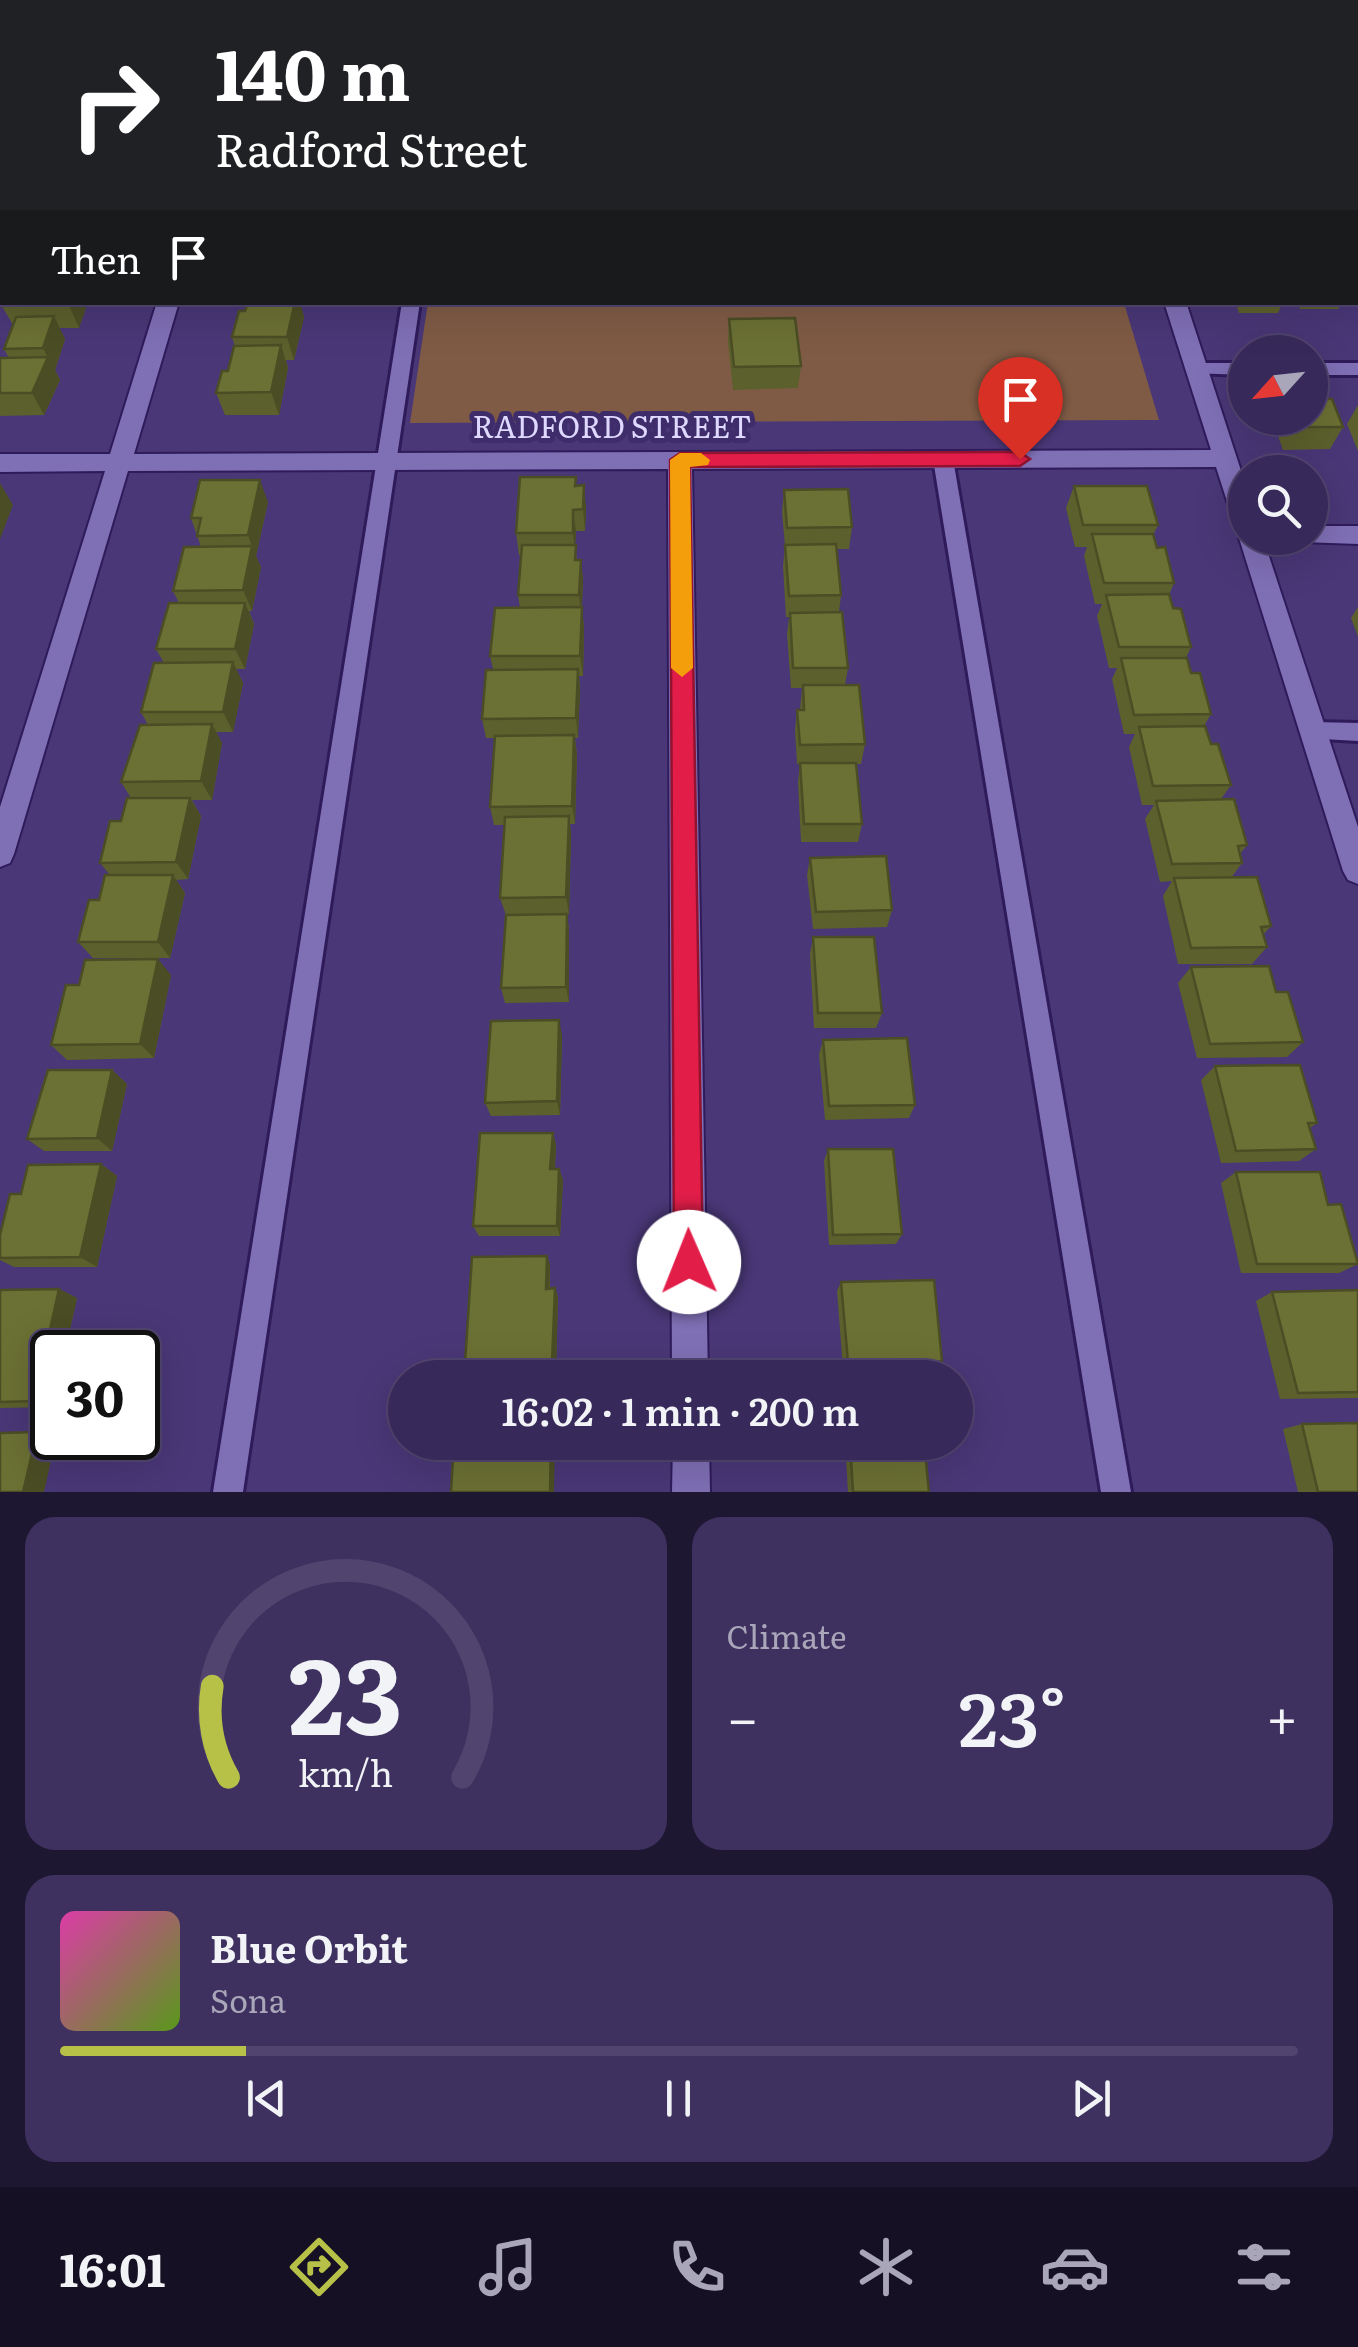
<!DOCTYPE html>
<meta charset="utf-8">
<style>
body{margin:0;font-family:Literata,serif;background:#3e315f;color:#f1f3f6;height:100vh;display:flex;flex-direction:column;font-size:38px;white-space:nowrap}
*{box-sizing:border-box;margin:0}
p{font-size:32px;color:#aaa6ba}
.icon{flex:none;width:55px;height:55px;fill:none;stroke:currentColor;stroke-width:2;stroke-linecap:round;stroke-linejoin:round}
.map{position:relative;height:1492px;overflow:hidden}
.details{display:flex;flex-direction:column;gap:25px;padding:25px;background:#1e1731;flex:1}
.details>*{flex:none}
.guide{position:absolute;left:0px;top:0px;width:1360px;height:305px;box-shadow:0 10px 40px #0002,0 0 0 2px #51456f;background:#202124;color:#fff;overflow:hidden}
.needle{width:65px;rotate:243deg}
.fabs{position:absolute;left:1228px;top:335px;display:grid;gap:20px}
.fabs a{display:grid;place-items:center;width:100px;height:100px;border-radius:50%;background:#372959;box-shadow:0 10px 40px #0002,0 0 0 2px #51456f;font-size:50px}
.speed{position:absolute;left:30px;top:1330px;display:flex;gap:20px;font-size:50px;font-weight:700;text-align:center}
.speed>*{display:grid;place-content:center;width:130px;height:130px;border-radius:50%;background:#372959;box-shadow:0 10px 40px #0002,0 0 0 2px #51456f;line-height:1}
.speed .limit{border:5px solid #111;border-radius:15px;background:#fff;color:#111}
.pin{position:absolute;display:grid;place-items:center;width:85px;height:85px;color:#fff;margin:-102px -42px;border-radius:50% 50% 50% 0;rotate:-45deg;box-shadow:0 0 10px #0007}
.pin .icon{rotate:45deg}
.me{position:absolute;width:110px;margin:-55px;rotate:359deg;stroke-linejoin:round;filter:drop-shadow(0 0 8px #0008)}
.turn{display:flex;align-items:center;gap:35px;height:210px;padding:0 50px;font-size:45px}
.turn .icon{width:130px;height:130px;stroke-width:2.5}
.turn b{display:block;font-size:70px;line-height:85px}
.then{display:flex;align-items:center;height:95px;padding:0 50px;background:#0003;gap:20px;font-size:38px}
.big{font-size:75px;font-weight:600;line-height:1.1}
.details .tile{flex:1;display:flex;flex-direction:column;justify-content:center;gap:15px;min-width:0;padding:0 35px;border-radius:30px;background:#3e315f}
.details .dial{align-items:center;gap:0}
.dial svg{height:260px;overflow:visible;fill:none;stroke:#51456f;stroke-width:7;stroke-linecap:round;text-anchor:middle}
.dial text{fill:#f1f3f6;stroke:none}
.song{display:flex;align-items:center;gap:30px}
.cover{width:120px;height:120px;border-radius:15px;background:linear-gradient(135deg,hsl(320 70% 55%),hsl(90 70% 35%))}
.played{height:10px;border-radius:5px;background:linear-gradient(90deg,#b7c147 15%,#51456f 15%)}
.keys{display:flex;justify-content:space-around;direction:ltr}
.heat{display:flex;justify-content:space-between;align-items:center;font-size:55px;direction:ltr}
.details .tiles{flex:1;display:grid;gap:25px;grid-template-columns:1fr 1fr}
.tile:last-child{grid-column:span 2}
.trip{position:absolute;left:388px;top:1360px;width:585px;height:100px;border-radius:50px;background:#372959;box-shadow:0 10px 40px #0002,0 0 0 2px #51456f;font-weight:600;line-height:100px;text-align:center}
.tab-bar{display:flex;height:160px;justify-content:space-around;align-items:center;background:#161024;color:#aaa6ba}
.tab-bar .icon{width:70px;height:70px}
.tab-bar .on{color:#b7c147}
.tab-bar b{font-size:45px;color:#f1f3f6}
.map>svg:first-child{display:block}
</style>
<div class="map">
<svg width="1358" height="1492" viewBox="0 0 1358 1492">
<rect width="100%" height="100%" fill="#493777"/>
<path fill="#7f5b45" d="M428,302l696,1 35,117 -749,3z"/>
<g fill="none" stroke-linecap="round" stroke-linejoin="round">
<defs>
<g id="service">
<path d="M2,142v15l-2,1v-15z"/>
<path d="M402,302h18l-177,1190h-30z"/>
<path d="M1197,363h48v12l-54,-2 -3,-4z"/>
<rect x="1310" y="363" width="48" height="12"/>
<path d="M943,452l10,7 178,1033h-30l-168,-1033z"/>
<path d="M1313,722l45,1v18l-53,-3 -3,-7 3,-7z"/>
</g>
<g id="minor">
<path d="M1066,0h18l1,2h-17z"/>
<path d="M157,302h22l-45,152 1077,-4 -47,-148h22l59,181v46l-9,-3 -3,-6 -17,-53 -524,2 16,909h-36l-4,-909 -540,2 -114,383 -4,9 -10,4v-60l105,-336 -105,1v-18h110z"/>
<path d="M1310,526h48v18l-57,-2 -2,-4h11z"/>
<path d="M1242,531l3,7h18l95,289v57l-10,-4 -5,-9 -104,-333z"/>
<path d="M673,1442h36l1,50h-38z"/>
</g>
</defs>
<use href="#service" stroke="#2f1b5a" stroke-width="6"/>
<use href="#minor" stroke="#2f1b5a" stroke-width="4"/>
<use href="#service" fill="#7f6fb5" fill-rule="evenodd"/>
<use href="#minor" fill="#7f6fb5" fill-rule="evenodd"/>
</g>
<g fill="#5c602d">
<path d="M552,0h135l-5,2h-130z"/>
<path d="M4,302h84l-9,26h-20l6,11 -10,31 5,10 -16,35 -44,1v-58h9l-5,-9 9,-24 -11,-19z"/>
<path d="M248,302h61l-1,5h-7l3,10 -10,43h-8l2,8 -9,47h-54l-9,-22 12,-22 7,-25 -3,-9 13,-26z"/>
<path d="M1235,302h48l-5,11h-39z"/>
<path d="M1297,302h44l-3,7h-38z"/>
<path d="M729,319l72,47 -3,22 -65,2 -5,-48z"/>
<path d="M1358,405v46l-11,-27z"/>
<path d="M1281,418h29l33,9 -13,22 -47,1 -5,-14 4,-8 -2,-7z"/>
<path d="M576,477v9l10,21 -1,24h-9l-1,14 2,15h4l2,21 -1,26 2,21 -1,48h-4l1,13 -2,49h-3l2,17 -2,69h-5l1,10 -2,80 -50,1 48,-1 2,17v71l-64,1 -4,-15 5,-73 -6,-17 5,-73h-11l-4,-18 5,-69h-9l-4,-19 11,-50 -3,-13 30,-48 -2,-13 3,-40h-2l-3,-22z"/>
<path d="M1074,486l84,39 -5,10 4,13 17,35 -5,12 4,13 18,39 -5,11 25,56 -7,12 7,18 20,41 -10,14 26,46 -7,9 2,9 -11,15 40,48 -8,9 4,12 -15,17h-74l-15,-68 9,-15 -12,1 -15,-63 9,-14h-12l-13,-58 6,-13h-11l-12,-55 5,-11h-8l-12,-52 5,-12h-7l-11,-48 3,-9h-12l-9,-39z"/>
<path d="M784,490l68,37 -3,22h-12l4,46 -2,17 9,56 -3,17 20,59 -4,20h-5l6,60 -4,18h-57l-3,-60 2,-18h-3l-2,-34 2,-20h3l2,-22h-11l-4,-54 2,-17h-3l-3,-51 2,-20 -3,-34z"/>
<path d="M268,502l-12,54 5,11 -9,44h-3l5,13 -9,45h-9l7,14 -10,49h-17l6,11 -10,57h-20l9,16 -13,63 -12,1 9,13 -15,65h-77l-15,-16 32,-67 -10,-12 31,-65 -10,-16 27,-57 -7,-13 23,-49 -8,-14 23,-46 -6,-12 28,-44 -10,-29z"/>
<path d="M1358,607v30l-7,-19z"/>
<path d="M810,858l82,52 -5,17 -74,2 -6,-54z"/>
<path d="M813,937l69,76 -6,15h-62l-4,-74z"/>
<path d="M1191,967l85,25 27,50 -16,15 -90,1 -19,-75z"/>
<path d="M171,975l-17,83 -87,2 -16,-15z"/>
<path d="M562,1035l-2,80 -69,1 -6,-13z"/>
<path d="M823,1040l92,65 -6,13 -84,2 -6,-66z"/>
<path d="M1215,1066l102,57 -7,5 6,21 -17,12 -78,2 -20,-83z"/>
<path d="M112,1070l15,14 -15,67h-68l-17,-12z"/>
<path d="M553,1133l3,12 -1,24h4l4,11 -3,56h-81l-6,-10z"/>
<path d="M828,1149l74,85 -6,10 -67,1 -5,-84z"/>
<path d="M101,1164l16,12 -20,91h-83l-14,-7v-25z"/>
<path d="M1236,1172l92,33 30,59 -19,9h-98l-20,-90z"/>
<path d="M547,1256l3,9v23h5l3,9 -2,72 -85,1 -6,-7z"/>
<path d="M841,1282l101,79 -7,7 -92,1 -6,-78z"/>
<path d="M59,1289l18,9 -12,54h-13v55l-52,1v-118z"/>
<path d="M1358,1290v108l-78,1 -24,-98 16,-9z"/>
<path d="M1302,1424l56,68h-60l-15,-63z"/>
<path d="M845,1442h79l5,50h-81z"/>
</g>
<g fill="#4b4e24">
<path d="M69,302h19l-9,26 -10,-23z"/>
<path d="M295,302h5l4,15 -10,43 -7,-23z"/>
<path d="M54,316l11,23 -10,31 5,10 -16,35 -12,-22 16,-35 -5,-10z"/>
<path d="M281,345l7,23 -9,47 -8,-23z"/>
<path d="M260,480l8,22 -12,54 5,11 -9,44 -9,-21 9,-43 -4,-12z"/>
<path d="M0,483l13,22 -13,34z"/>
<path d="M584,485l2,22 -1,24 -2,-22z"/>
<path d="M573,510l3,21 -1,23 -2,-21z"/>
<path d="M581,560l2,21 -2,35 -2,-21z"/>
<path d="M245,603l9,21 -9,45 -10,-20z"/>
<path d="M582,607l2,21 -1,48 -3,-20z"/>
<path d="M233,662l10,21 -10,49 -10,-20z"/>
<path d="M578,669l2,20 -2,49 -2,-20z"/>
<path d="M212,724l10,19 -10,57 -11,-19z"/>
<path d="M574,735l3,20 -2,69 -3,-18z"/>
<path d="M190,798l11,18 -13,63 -12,-17z"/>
<path d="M569,816l2,18 -2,80 -3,-17z"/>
<path d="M173,875l12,18 -15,65 -12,-16z"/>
<path d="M567,914l2,17v71l-3,-15z"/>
<path d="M158,959l13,16 -17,83 -14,-14z"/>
<path d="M559,1020l3,15 -2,80 -3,-14z"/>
<path d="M112,1070l15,14 -15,67 -15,-13z"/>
<path d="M553,1133l3,12 -2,35 -4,-11z"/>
<path d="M101,1164l16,12 -20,91 -17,-10z"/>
<path d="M559,1169l4,11 -3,56 -3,-10z"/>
<path d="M547,1256l3,9 -1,33 -3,-9z"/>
<path d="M555,1288l3,9 -2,72 -4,-7z"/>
<path d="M59,1289l18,9 -12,54h-13v55l-18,-6z"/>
<path d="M37,1432l19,6 -12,54h-21z"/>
<path d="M551,1442h4l-1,50h-4z"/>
</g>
<g fill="#6b7034" stroke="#4b4e24" stroke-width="2.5">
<path d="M140,0h38l-2,2h-37z"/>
<path d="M324,0h43l-1,2h-43z"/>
<rect x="827" y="0" width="100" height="2"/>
<path d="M4,302h65v3l-67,1z"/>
<path d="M248,302h47l-8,35h-55l7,-26h6z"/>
<path d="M54,316l-11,32 -39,1 12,-32z"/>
<path d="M795,318l6,48 -67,1 -5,-48z"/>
<path d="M281,345l-10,47 -55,1 6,-22h6l6,-25z"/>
<path d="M48,357l-16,36h-32v-35z"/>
<path d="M1310,399h22l11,28h-48l-4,-9h19z"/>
<path d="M520,477h56l-1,9 9,-1 -1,24 -10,1v23h-57z"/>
<path d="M200,480h60l-12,55 -51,1 4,-18h-10z"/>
<path d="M1074,486h73l11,39h-75z"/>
<path d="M848,489l4,38 -65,1 -3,-38z"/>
<path d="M1092,534h61l4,14 8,-1 9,36h-70z"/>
<path d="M836,544l5,51 -52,1 -4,-51z"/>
<path d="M522,545h54l-1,15h6l-2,35h-61z"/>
<path d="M252,546l-9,44 -70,1 11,-44z"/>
<path d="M1169,594l4,14 8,1 10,38h-72l-13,-52z"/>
<path d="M169,603h76l-10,46h-79z"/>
<path d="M582,607l-2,49h-90l5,-48z"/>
<path d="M842,612l6,56h-55l-3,-55z"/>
<path d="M1121,658h66l4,15h9l11,41 -77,1z"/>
<path d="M233,662l-10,50h-82l13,-49z"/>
<path d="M578,669l-2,49 -94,1 4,-49z"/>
<path d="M803,685h56l6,59 -65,1 -3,-35h7z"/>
<path d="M212,724l-11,57 -80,1 19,-57z"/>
<path d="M1205,726l6,18h7l13,41 -78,1 -14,-59z"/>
<path d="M574,735l-2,71 -82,1 5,-71z"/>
<path d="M800,763h56l6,61h-58z"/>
<path d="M127,798h63l-14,64 -76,1 10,-42h11z"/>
<path d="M1234,799l13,46 -9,1 4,17 -70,1 -16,-63z"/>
<path d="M569,816l-3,81 -66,1 5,-81z"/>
<path d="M886,856l6,54 -76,2 -6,-54z"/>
<path d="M105,875h68l-15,67h-80l11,-42h10z"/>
<path d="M1257,877l14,49 -10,1 6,20 -76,1 -17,-70z"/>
<path d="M567,914l-1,73 -65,1 5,-73z"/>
<path d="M813,937h61l8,76h-64z"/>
<path d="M158,959l-18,85 -89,1 15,-60h13l6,-25z"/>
<path d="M1269,966l7,26h12l15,50 -93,2 -19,-77z"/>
<path d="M559,1020l-2,81 -72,2 6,-82z"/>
<path d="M907,1038l8,67 -86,1 -6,-66z"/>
<path d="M1300,1065l17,58h-9l8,26 -80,2 -21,-85z"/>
<path d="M48,1070h64l-15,68 -70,1z"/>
<path d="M480,1133h73l-3,36h9l-2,57h-84z"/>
<path d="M828,1149h65l9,85 -69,1z"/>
<path d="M101,1164l-21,93 -80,1v-23l10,-41h11l7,-29z"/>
<path d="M1236,1172h84l8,33 13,-1 17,60h-101z"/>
<path d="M547,1256l-1,33 9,-1 -3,74 -87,1 7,-106z"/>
<path d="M934,1280l8,81 -94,1 -7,-80z"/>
<path d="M59,1289l-25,112 -34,1v-112z"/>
<path d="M1358,1290v102l-60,1 -26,-101z"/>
<path d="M1358,1423v69h-40l-16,-68z"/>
<path d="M37,1432l-14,60h-23v-59z"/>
<path d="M454,1442h97l-1,50h-99z"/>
<path d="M850,1442h74l5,50h-76z"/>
</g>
<path fill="#e11d48" stroke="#92132f" stroke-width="2.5" d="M1020,452l10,7 -10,7 -330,1 13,795 -4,10 -10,4 -10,-4 -5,-10 -4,-802 10,-7z"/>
<path fill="#f59e0b" d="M680,453h21l9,7 -2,5 -18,2 3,201 -11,9 -11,-9 -1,-208z"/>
<g text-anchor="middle" stroke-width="10" stroke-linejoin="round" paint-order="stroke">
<g font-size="30" fill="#dfd8ff" stroke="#3e2c6b">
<text x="612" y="438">RADFORD STREET</text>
</g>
</g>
</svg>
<div class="fabs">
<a><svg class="needle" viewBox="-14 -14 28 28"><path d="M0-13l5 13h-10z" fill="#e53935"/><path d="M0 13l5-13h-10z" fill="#aaa6ba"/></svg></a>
<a><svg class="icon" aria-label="search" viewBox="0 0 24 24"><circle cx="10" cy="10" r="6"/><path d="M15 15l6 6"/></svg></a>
</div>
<div class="speed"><div class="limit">30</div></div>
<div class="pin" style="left:1020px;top:459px;background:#d93025"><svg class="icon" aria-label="arrive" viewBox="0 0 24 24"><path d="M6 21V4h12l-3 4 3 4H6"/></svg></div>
<svg class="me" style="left:689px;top:1262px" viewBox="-20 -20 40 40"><circle r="19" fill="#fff"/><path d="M0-13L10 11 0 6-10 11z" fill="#e11d48"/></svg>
<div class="trip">16:02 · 1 min · 200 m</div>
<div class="guide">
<div class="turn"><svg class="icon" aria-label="right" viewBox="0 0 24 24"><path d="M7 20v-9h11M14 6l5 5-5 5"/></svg><div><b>140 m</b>Radford Street</div></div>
<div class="then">Then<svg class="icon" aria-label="arrive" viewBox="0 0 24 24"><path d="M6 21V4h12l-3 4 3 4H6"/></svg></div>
</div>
</div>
<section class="details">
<div class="tiles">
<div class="tile dial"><svg viewBox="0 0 100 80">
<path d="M14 69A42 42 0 1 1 86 69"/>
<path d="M14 69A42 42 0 0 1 9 41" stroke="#b7c147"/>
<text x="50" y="56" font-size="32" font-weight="700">23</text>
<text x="50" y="72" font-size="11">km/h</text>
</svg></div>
<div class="tile"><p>Climate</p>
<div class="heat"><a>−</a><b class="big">23°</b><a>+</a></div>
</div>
<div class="tile">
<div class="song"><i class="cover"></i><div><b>Blue Orbit</b><p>Sona</p></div></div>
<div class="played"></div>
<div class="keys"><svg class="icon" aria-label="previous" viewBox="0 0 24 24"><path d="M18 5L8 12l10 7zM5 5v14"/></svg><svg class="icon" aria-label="pause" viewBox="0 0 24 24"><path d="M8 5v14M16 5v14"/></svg><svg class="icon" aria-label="next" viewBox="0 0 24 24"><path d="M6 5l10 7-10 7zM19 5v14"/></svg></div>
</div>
</div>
</section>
<nav class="tab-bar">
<b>16:01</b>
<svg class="icon on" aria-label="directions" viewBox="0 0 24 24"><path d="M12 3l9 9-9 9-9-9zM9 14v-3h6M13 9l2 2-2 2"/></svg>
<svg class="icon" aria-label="music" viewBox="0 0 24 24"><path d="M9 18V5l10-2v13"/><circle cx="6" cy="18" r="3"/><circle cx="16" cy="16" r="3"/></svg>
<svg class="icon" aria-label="phone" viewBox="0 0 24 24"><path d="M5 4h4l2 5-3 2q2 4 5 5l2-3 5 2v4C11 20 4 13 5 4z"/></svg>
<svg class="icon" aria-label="climate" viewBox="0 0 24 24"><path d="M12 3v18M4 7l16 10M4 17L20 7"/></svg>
<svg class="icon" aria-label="car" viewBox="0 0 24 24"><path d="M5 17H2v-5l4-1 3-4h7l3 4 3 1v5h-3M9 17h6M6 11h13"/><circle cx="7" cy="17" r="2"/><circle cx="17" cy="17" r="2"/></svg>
<svg class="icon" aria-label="filters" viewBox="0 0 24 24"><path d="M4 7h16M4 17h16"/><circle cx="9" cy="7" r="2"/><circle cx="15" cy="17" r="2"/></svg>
</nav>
